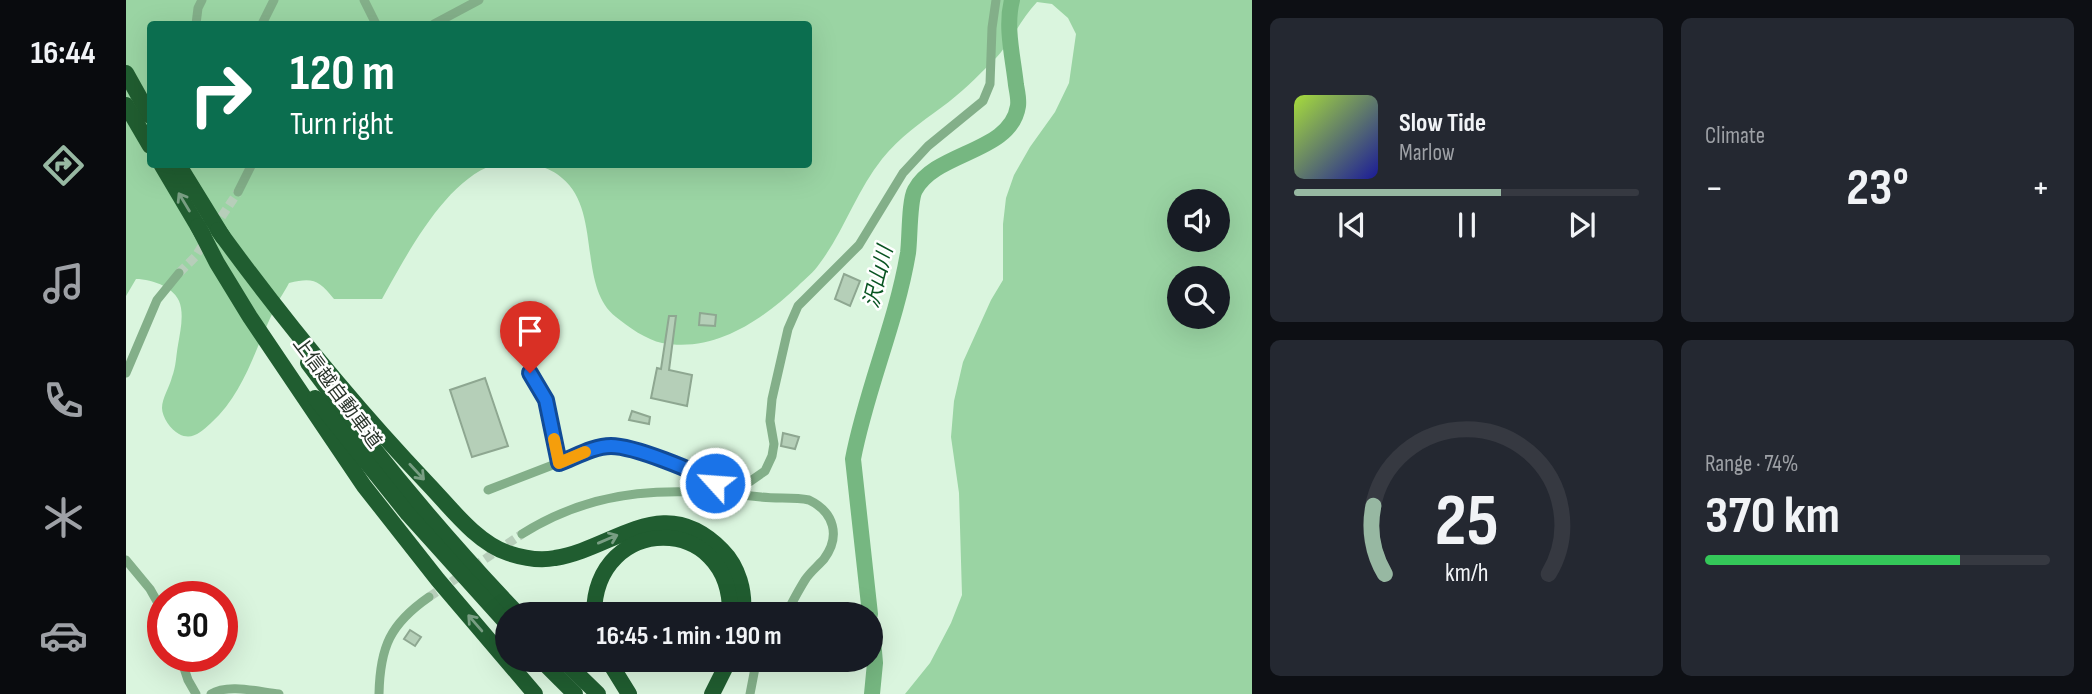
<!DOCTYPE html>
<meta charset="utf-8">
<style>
body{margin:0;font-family:"Sofia Sans Condensed","Noto Sans JP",sans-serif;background:#242831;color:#f1f3f6;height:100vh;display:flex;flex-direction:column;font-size:26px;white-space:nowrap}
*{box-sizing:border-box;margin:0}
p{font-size:23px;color:#9ea1a6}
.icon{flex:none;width:38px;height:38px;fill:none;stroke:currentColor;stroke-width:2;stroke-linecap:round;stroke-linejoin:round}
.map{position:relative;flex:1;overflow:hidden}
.drawer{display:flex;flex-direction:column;gap:18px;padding:18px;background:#0d0f14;width:840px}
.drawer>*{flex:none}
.guide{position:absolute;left:21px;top:21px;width:665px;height:147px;border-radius:7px;box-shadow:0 7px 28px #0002;background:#0b6e4f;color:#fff;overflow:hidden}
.controls{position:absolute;left:1041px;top:189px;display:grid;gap:14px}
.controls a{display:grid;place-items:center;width:63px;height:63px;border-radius:50%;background:#171b24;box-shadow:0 7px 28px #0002;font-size:35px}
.speed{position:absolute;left:21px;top:581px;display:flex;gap:14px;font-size:35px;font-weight:700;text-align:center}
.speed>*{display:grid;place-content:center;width:91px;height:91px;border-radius:50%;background:#171b24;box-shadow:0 7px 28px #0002;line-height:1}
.speed .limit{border:10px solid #d22;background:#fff;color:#111}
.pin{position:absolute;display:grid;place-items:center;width:60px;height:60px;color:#fff;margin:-72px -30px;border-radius:50% 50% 50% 0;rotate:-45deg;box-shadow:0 0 7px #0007}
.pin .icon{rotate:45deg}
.me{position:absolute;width:77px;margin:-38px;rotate:296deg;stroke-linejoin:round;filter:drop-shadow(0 0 5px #0008)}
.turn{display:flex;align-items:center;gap:24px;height:147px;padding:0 28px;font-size:32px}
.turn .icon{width:91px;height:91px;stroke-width:2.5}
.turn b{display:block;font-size:49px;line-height:60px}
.big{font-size:52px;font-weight:700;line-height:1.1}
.drawer .tile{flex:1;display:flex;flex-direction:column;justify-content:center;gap:10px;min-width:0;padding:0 24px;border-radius:10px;background:#242831}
.drawer .dial{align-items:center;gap:0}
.dial svg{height:182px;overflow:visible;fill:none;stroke:#363941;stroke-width:7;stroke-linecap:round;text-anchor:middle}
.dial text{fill:#f1f3f6;stroke:none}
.song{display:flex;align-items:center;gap:21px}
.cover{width:84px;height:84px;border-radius:10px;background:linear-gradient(135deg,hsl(80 70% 55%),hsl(240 70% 35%))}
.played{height:7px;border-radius:4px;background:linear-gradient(90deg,#97b8a2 60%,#363941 60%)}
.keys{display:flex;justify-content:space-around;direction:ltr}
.heat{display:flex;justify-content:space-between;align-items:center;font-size:38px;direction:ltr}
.charge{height:10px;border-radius:5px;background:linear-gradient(90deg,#34c759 74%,#363941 0)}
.drawer .tiles{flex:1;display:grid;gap:18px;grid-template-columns:repeat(2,1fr)}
.trip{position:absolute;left:369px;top:602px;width:388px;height:70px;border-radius:35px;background:#171b24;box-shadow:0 7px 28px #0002;font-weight:700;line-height:70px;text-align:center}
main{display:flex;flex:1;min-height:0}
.menu{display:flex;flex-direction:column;width:126px;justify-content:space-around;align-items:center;background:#090b0e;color:#9ea1a6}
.menu .icon{width:49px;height:49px}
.menu .current{color:#97b8a2}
.menu b{font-size:32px;color:#f1f3f6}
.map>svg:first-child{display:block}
</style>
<main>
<nav class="menu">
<b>16:44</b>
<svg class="icon current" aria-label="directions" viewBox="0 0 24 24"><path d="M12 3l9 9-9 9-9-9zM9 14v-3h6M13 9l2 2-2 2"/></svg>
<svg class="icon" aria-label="music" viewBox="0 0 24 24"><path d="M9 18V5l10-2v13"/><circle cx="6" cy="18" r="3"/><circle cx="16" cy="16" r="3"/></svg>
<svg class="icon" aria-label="phone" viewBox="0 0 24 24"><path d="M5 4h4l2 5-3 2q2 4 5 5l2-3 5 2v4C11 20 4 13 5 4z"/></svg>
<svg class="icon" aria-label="climate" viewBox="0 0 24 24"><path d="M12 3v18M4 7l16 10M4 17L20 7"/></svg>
<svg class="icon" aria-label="car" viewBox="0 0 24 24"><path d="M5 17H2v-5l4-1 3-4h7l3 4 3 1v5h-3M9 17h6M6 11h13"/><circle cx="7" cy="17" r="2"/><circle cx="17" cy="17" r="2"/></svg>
</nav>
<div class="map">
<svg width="1126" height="694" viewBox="0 0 1126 694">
<rect width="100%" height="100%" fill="#daf5de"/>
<path fill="#9ad4a3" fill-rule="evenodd" d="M0,0h1126v694h-347l25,-31 21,-40 11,-28 -3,-102 -8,-56 3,-36 9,-39 28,-62 12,-20v-56l3,-26 8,-23 16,-28 25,-35 14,-29 7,-49 -8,-16 -16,-14 -15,-2c-17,18 -26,41 -44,59 -16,16 -33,33 -51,46 -22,16 -42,30 -60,52 -25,31 -38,72 -62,104 -6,9 -15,16 -22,23 -36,34 -83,67 -136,57 -15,-3 -34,-16 -46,-26 -39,-30 -14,-107 -54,-139 -6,-6 -15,-9 -23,-13l269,-1v-140h-658v140l343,1c-48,16 -87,91 -111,134h-48c-15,-19 -21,-22 -45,-16 -4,8 -10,16 -13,23 -21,41 -30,85 -65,117 -10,9 -19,18 -32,11 -8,-4 -17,-17 -17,-26 0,-10 8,-22 10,-31 4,-10 4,-21 6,-32 2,-12 5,-25 3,-37 -2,-20 -29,-29 -45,-29l-10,17zM1054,201h38v39h-38zM1054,278h38v39h-38z"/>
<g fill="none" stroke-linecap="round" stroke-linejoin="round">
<g stroke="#76b781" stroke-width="16">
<path d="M744,614l-17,-155c13,-69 43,-135 55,-206 2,-14 1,-52 7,-63 21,-39 96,-37 103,-84 1,-7 -1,-15 -2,-21 -3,-28 -11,-58 -4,-85"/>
<path d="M746,628l3,35 -3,31"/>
</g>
</g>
<g fill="#b5cfb8" stroke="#8ea791" stroke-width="2">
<path d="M718,274l16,7 -10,25 -15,-7z"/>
<path d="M574,313l16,2 -1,11 -16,-1z"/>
<path d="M543,316h7l-7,54 23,5 -5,31 -36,-8 6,-30 4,1z"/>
<path d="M359,378l23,68 -36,11 -22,-67z"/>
<path d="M506,411l18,6 -1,7 -20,-4z"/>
<path d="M657,433l16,4 -4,12 -14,-3z"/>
<path d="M284,630l11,7 -6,9 -11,-7z"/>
</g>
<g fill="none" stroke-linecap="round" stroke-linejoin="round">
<g stroke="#b7ceba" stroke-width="9" stroke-dasharray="9 4.5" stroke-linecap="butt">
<path d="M88,228l24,-36"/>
<path d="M53,273l16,-16 11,-17"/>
<path d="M303,597l93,-63"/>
</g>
<g stroke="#83af89" stroke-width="9">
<path d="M238,0l12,24"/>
<path d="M70,24l2,-16 4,-8"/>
<path d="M136,24l12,-24"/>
<path d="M308,24l45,-24"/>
<path d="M112,192l14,-28"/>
<path d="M0,373l31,-73 22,-27"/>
<path d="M404,373l16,27 13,63"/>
<path d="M362,490l109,-42c41,-6 97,23 131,44"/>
<path d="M606,494l33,-23 7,-15 2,-12 -4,-23 2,-22 16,-70 10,-23 61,-61 44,-72 25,-27 55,-45 7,-17 2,-56 4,-28"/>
<path d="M396,534c78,-49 150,-46 239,-37 16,2 32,0 48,3 25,12 32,36 15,59 -6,7 -14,13 -19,21 -7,11 -13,23 -19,34"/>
<path d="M0,560l24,29 13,23"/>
<path d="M54,656l8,24 8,14"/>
<path d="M85,694c17,-11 48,-2 68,0"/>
<path d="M253,694c1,-47 11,-70 50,-97"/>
<path d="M624,694l5,-26 5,-8"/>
</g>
<g stroke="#205d30" stroke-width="16">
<path d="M0,73l24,43"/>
<path d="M0,105l24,41"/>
<path d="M35,164l42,71"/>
<path d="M52,164l45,73"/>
<path d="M72,226l19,37 33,54 114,169 74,94 97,114"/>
<path d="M92,230c65,89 134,174 210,254 23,24 48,58 80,69 15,5 32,8 47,5 61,-10 108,-68 167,-8 17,17 23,42 21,64"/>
<path d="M182,363c65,88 134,172 210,251"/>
<path d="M189,398l93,116 100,111"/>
<path d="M468,614c1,-101 138,-102 136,0"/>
<path d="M415,660l34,34"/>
<path d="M437,660l35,34"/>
<path d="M482,660l21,34"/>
<path d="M586,694l17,-34"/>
</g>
</g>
<defs><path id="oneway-shaft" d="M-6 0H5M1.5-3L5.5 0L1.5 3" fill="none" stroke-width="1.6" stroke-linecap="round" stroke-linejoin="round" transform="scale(1.75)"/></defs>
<g stroke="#799e83">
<use href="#oneway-shaft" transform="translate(58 202) rotate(-121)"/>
<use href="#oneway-shaft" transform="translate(291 472) rotate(47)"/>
<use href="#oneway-shaft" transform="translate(482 539) rotate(-23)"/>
<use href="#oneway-shaft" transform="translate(349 623) rotate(-131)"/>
</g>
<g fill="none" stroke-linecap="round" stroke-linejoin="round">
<defs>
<path id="route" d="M404,373l16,27 13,63c16,-6 35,-17 52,-17 23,0 84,25 104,37"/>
</defs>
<use href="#route" stroke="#114b97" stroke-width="18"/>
<use href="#route" stroke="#1a73e8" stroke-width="12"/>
<path stroke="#f59e0b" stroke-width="12" d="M428,439l5,24 26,-11"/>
</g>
<g text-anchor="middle" stroke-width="5" stroke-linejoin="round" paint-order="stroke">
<g font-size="19" fill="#2a342b" stroke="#fff">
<text transform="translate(212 392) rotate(53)" y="7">上信越自動車道</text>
</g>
<g font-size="21" font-style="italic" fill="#095422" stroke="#fff">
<text transform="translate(752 277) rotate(-76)" y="7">沢山川</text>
</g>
</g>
</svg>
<div class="controls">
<a><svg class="icon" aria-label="sound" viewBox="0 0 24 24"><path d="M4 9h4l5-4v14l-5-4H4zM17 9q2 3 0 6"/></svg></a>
<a><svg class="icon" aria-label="search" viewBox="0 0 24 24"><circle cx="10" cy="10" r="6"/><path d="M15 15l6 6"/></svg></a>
</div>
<div class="speed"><div class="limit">30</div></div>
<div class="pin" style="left:404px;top:373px;background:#d93025"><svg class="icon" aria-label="arrive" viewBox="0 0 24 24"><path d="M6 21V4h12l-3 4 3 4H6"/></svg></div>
<svg class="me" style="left:589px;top:483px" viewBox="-20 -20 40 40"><circle r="17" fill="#1a73e8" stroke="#fff" stroke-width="3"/><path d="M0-11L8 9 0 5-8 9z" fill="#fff"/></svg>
<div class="trip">16:45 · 1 min · 190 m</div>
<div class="guide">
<div class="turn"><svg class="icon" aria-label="right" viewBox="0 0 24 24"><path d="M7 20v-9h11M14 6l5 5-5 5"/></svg><div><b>120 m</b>Turn right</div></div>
</div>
</div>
<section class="drawer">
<div class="tiles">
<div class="tile">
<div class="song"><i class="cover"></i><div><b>Slow Tide</b><p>Marlow</p></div></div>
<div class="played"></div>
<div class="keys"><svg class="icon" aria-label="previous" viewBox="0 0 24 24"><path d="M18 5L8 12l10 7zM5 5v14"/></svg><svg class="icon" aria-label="pause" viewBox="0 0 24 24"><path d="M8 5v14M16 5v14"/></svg><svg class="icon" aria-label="next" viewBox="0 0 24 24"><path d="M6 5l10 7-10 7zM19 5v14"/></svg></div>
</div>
<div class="tile"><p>Climate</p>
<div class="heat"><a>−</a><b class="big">23°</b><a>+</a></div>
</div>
<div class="tile dial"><svg viewBox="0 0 100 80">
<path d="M14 69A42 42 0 1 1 86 69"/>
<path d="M14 69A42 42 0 0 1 9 39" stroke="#97b8a2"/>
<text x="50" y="56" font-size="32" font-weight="700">25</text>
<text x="50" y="72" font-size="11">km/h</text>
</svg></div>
<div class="tile"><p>Range · 74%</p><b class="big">370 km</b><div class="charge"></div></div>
</div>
</section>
</main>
